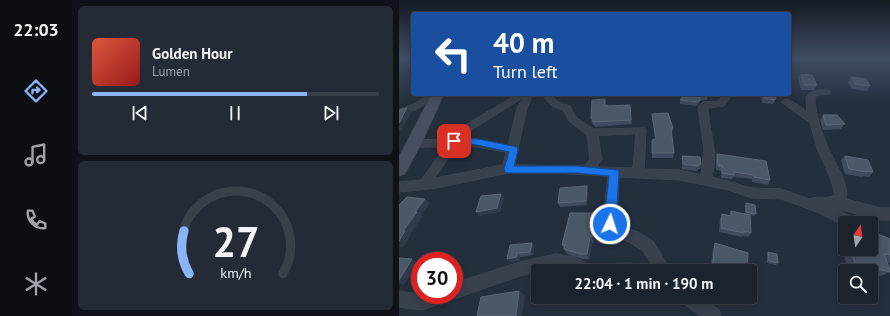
<!DOCTYPE html>
<meta charset="utf-8">
<style>
body{margin:0;font-family:"PT Sans",sans-serif;background:#242b36;color:#f1f3f6;height:100vh;display:flex;flex-direction:column;font-size:15px;white-space:nowrap}
*{box-sizing:border-box;margin:0}
p{font-size:13px;color:#a0a4aa}
.icon{flex:none;width:22px;height:22px;fill:none;stroke:currentColor;stroke-width:2;stroke-linecap:round;stroke-linejoin:round}
.map{position:relative;flex:1;overflow:hidden}
.panel{display:flex;flex-direction:column;gap:6px;padding:6px;background:#0f1319;width:327px}
.panel>*{flex:none}
.hud{position:absolute;left:12px;top:12px;width:380px;height:84px;border-radius:4px;box-shadow:0 2px 10px #0003,0 0 0 1px #39404a;background:#1a4fa0;color:#fff;overflow:hidden}
.needle{width:26px;rotate:13deg}
.buttons{position:absolute;left:439px;top:216px;display:grid;gap:8px}
.buttons a{display:grid;place-items:center;width:40px;height:40px;border-radius:4px;background:#1b232e;box-shadow:0 2px 10px #0003,0 0 0 1px #39404a;font-size:20px}
.speed{position:absolute;left:12px;top:252px;display:flex;gap:8px;font-size:20px;font-weight:700;text-align:center}
.speed>*{display:grid;place-content:center;width:52px;height:52px;border-radius:50%;background:#1b232e;box-shadow:0 2px 10px #0003,0 0 0 1px #39404a;line-height:1}
.speed .limit{border:6px solid #d22;background:#fff;color:#111}
.pin{position:absolute;display:grid;place-items:center;width:34px;height:34px;color:#fff;margin:-17px;border-radius:8px;box-shadow:0 2px 6px #0006}
.me{position:absolute;width:44px;margin:-22px;rotate:4deg;stroke-linejoin:round;filter:drop-shadow(0 0 3px #0008)}
.turn{display:flex;align-items:center;gap:14px;height:84px;padding:0 16px;font-size:18px}
.turn .icon{width:52px;height:52px;stroke-width:2.5}
.turn b{display:block;font-size:28px;line-height:34px}
.panel .widget{flex:1;display:flex;flex-direction:column;justify-content:center;gap:6px;min-width:0;padding:0 14px;border-radius:6px;background:#242b36}
.panel .dial{align-items:center;gap:0}
.dial svg{height:104px;overflow:visible;fill:none;stroke:#39404a;stroke-width:7;stroke-linecap:round;text-anchor:middle}
.dial text{fill:#f1f3f6;stroke:none}
.song{display:flex;align-items:center;gap:12px}
.cover{width:48px;height:48px;border-radius:6px;background:linear-gradient(135deg,hsl(10 70% 55%),hsl(0 70% 35%))}
.played{height:4px;border-radius:2px;background:linear-gradient(90deg,#8ab4f8 75%,#39404a 75%)}
.keys{display:flex;justify-content:space-around;direction:ltr}
.trip{position:absolute;left:132px;top:264px;width:226px;height:40px;border-radius:4px;background:#1b232e;box-shadow:0 2px 10px #0003,0 0 0 1px #39404a;font-weight:700;line-height:40px;text-align:center}
main{display:flex;flex:1;min-height:0}
.dock{display:flex;flex-direction:column;width:72px;justify-content:space-around;align-items:center;background:#0b0e12;color:#a0a4aa}
.dock .icon{width:28px;height:28px}
.dock .selected{color:#8ab4f8}
.dock b{font-size:18px;color:#f1f3f6}
.map>svg:first-child{display:block}
</style>
<main>
<nav class="dock">
<b>22:03</b>
<svg class="icon selected" aria-label="directions" viewBox="0 0 24 24"><path d="M12 3l9 9-9 9-9-9zM9 14v-3h6M13 9l2 2-2 2"/></svg>
<svg class="icon" aria-label="music" viewBox="0 0 24 24"><path d="M9 18V5l10-2v13"/><circle cx="6" cy="18" r="3"/><circle cx="16" cy="16" r="3"/></svg>
<svg class="icon" aria-label="phone" viewBox="0 0 24 24"><path d="M5 4h4l2 5-3 2q2 4 5 5l2-3 5 2v4C11 20 4 13 5 4z"/></svg>
<svg class="icon" aria-label="climate" viewBox="0 0 24 24"><path d="M12 3v18M4 7l16 10M4 17L20 7"/></svg>
</nav>
<section class="panel">
<div class="widget">
<div class="song"><i class="cover"></i><div><b>Golden Hour</b><p>Lumen</p></div></div>
<div class="played"></div>
<div class="keys"><svg class="icon" aria-label="previous" viewBox="0 0 24 24"><path d="M18 5L8 12l10 7zM5 5v14"/></svg><svg class="icon" aria-label="pause" viewBox="0 0 24 24"><path d="M8 5v14M16 5v14"/></svg><svg class="icon" aria-label="next" viewBox="0 0 24 24"><path d="M6 5l10 7-10 7zM19 5v14"/></svg></div>
</div>
<div class="widget dial"><svg viewBox="0 0 100 80">
<path d="M14 69A42 42 0 1 1 86 69"/>
<path d="M14 69A42 42 0 0 1 10 36" stroke="#8ab4f8"/>
<text x="50" y="56" font-size="32" font-weight="700">27</text>
<text x="50" y="72" font-size="11">km/h</text>
</svg></div>
</section>
<div class="map">
<svg width="491" height="316" viewBox="0 0 491 316">
<rect width="100%" height="100%" fill="#242f3e"/>
<g fill="none" stroke-linecap="round" stroke-linejoin="round">
<defs>
<g id="street">
<path d="M0,58h11l-11,5z"/>
<path d="M428,89l4,3 -1,2 -13,1 -2,3v5c2,13 5,25 10,37 5,15 26,45 21,59l35,9h9v12h-9l-48,-12 25,11 2,4h-15v3l-28,-14 -36,-13 -29,-1 -24,-8 -48,-10 -61,-3 -2,46 1,2 20,7 15,9 18,30h-16l-12,-20 -14,-9 -21,-8 -5,-10 5,-48 -54,-3h-46l-71,15 -38,4v-10l22,-2 24,-33h-31l-4,-1 -1,-3 1,-3 42,-1 10,-12 55,-33h16l-6,14 -9,40 1,2 -2,3 -2,12 69,1 6,-7 -3,-24 -18,-14 -6,-11 -11,-4 -11,-12h9l8,8 12,4 6,11 18,12 51,-1 1,2 -2,39 36,1 21,5 3,-26 -6,-42 5,-5 16,-1 2,-3 -1,-4h8l2,4 -6,8 -16,2c1,25 11,43 4,69l40,11 29,1 29,10c8,-4 17,1 25,-4l-4,-15 -14,-32 -7,-25 -29,-21 5,-3c9,3 14,7 21,13l-1,-15c6,-7 12,-7 21,-8zM124,98l-6,10 -9,37 -37,-7h-7l6,-7zM237,134l-3,34 -33,-1 -2,-2 4,-5 -4,-24zM58,146h14l35,6 -3,13 -68,13z"/>
<path d="M33,94l9,1 -26,15 -16,5v-6l10,-3z"/>
<path d="M157,254l18,3 19,9 3,5h-24l-16,-3 -18,3v1l-18,4 -66,23 -5,-2 -1,4 -26,9 -23,-3v-16l21,3v1h34v-12l66,-21z"/>
<path d="M218,263h15l5,3 3,5h-31l3,-5z"/>
<path d="M282,297h21l17,13 2,6h-21l-17,-13z"/>
</g>
<path id="secondary" d="M33,94h12l-23,50 -16,30 -6,2v-19z"/>
</defs>
<use href="#street" stroke="#414a57" stroke-width="1"/>
<use href="#secondary" stroke="#414a57" stroke-width="1"/>
<use href="#street" fill="#38414e" fill-rule="evenodd"/>
<use href="#secondary" fill="#465061" fill-rule="evenodd"/>
</g>
<g fill="#3f4b5c">
<path d="M402,74l16,11 -3,5h-13l-3,-12z"/>
<path d="M452,77l19,9 -3,5 -15,-2 -4,-7z"/>
<path d="M309,94l-1,6 -7,1 -1,3 -2,2 -17,-2v-4z"/>
<path d="M362,94h15v4l-2,5h-1v1l-11,-1z"/>
<path d="M231,105l2,19 -37,3 -3,-4 -1,-5 17,-12z"/>
<path d="M253,114l21,14 -1,4 -1,1 3,20 -1,5h-21v-18l3,-1 -3,-21z"/>
<path d="M424,115l22,9 -4,5 -18,1 -3,-10z"/>
<path d="M318,154l53,26 -2,5 -16,-3v-3l-19,-2 -1,2 -11,-1v-7l-5,-1v-11z"/>
<path d="M283,156l19,8 -1,5h-2l-1,2 -15,-2z"/>
<path d="M446,156l28,16 -4,5 -6,-1 -1,1 -17,-3 -4,-14z"/>
<path d="M189,191l-1,14 -27,2 -2,-4z"/>
<path d="M347,203l10,11 -1,2 -5,-1 1,18 -3,4 -5,-1 -1,1 -23,-5 1,-13 2,-5 7,2 2,-5 14,3v-8z"/>
<path d="M198,219l-3,24h-2l-3,16h-7l-15,-5 -5,-9z"/>
<path d="M445,221l1,2v26h26l7,-15 12,5v24l-3,-1 3,8v2l-9,4 -10,-2v-3h-14l-10,-2 -4,-20 -2,-1 -3,-21z"/>
<path d="M133,243l2,3 -1,9 -13,2v3l-9,2 -4,-3z"/>
<path d="M316,243l32,28h-37l3,-22z"/>
<path d="M369,252l10,11 -2,2 -9,-2v-9z"/>
</g>
<g fill="#2f3b4b">
<path d="M301,100l-1,4 -2,2 1,-4z"/>
<path d="M8,108l4,5 -10,18 -2,-2v-6z"/>
<path d="M188,186l1,5 -1,14 -1,-4z"/>
<path d="M102,194l3,4 -4,14 -20,4 -4,-4z"/>
<path d="M26,199l5,4 -9,12 2,1 -13,18 1,1 -8,13 -4,-2v-5l4,-10 12,-19z"/>
<path d="M196,213l2,6 -3,24 -2,-6z"/>
<path d="M191,237l2,6 -3,16 -2,-5z"/>
<path d="M133,243l2,3 -1,9 -3,-3z"/>
<path d="M118,253l3,4v3l-9,2 -4,-3z"/>
<path d="M13,259l6,4 -14,22 -5,-2v-3z"/>
<path d="M120,291l6,4 -3,21h-6z"/>
</g>
<g fill="#4b5868" stroke="#5c6777">
<path d="M402,74l11,1 5,10h-13z"/>
<path d="M452,77l15,2 4,7 -15,-2z"/>
<path d="M285,94h24v2h-9l1,4 -2,2 -18,-2z"/>
<path d="M364,94h13v4h-1v2l-11,-2z"/>
<path d="M206,99v6h3v1l22,-1 1,15 -37,2 -3,-4 1,-18z"/>
<path d="M8,108l-8,15v-11l1,-2z"/>
<path d="M269,113l5,15h-2l3,25h-22v-13l4,-1 -4,-25z"/>
<path d="M424,115h14l8,9 -19,1z"/>
<path d="M318,154l49,7 4,19 -16,-3v-2l-20,-3v3l-12,-2v-7h-4z"/>
<path d="M283,156l18,1 1,7h-3v2l-15,-2z"/>
<path d="M446,156l23,4 5,12 -7,-1 1,1 -18,-3z"/>
<path d="M188,186l-1,15 -28,2 2,-15z"/>
<path d="M102,194l-4,14 -21,4 5,-16z"/>
<path d="M8,197l18,2 -10,13h2l-14,19h2l-6,10v-36z"/>
<path d="M347,203l9,2 1,9 -10,-2z"/>
<path d="M332,211l19,4 1,18 -7,-2v2l-23,-5 1,-14 9,2z"/>
<path d="M171,213h25l-3,24h-2l-3,17h-7l-16,-5 1,-4h-3z"/>
<path d="M445,221l8,2h-7v2z"/>
<path d="M472,228l6,1 1,5 12,5v16l-6,-1 6,16v2l-35,-8 -4,-15h20z"/>
<path d="M133,243l-2,9 -13,1v4l-10,2 3,-14z"/>
<path d="M316,243l33,10 -1,18h-30l-5,-2z"/>
<path d="M369,252l9,2 1,9 -9,-2z"/>
<path d="M0,258l13,1 -13,21z"/>
<path d="M120,291l-3,25h-39l4,-19z"/>
</g>
<linearGradient id="sky" x2="0" y2="1"><stop stop-color="#141a22"/><stop offset="0.57" stop-color="#3f4d63"/><stop offset="1" stop-color="#3f4d63" stop-opacity="0"/></linearGradient>
<rect width="491" height="102" fill="url(#sky)"/>
<path fill="#1a73e8" stroke="#114b97" d="M55,138l24,1 39,8 1,3 -4,16h63l41,4 1,2 -3,52 -2,4 -4,1 -4,-1 -2,-4 5,-48 -32,-3h-69l-3,-1 -1,-3 5,-17 -31,-7 -27,-2 -1,-2z"/>
</svg>
<div class="buttons">
<a><svg class="needle" viewBox="-14 -14 28 28"><path d="M0-13l5 13h-10z" fill="#e53935"/><path d="M0 13l5-13h-10z" fill="#a0a4aa"/></svg></a>
<a><svg class="icon" aria-label="search" viewBox="0 0 24 24"><circle cx="10" cy="10" r="6"/><path d="M15 15l6 6"/></svg></a>
</div>
<div class="speed"><div class="limit">30</div></div>
<div class="pin" style="left:55px;top:141px;background:#d93025"><svg class="icon" aria-label="arrive" viewBox="0 0 24 24"><path d="M6 21V4h12l-3 4 3 4H6"/></svg></div>
<svg class="me" style="left:211px;top:224px" viewBox="-20 -20 40 40"><circle r="17" fill="#1a73e8" stroke="#fff" stroke-width="3"/><path d="M0-11L8 9 0 5-8 9z" fill="#fff"/></svg>
<div class="trip">22:04 · 1 min · 190 m</div>
<div class="hud">
<div class="turn"><svg class="icon" aria-label="left" viewBox="0 0 24 24"><path d="M17 20v-9H6M10 6l-5 5 5 5"/></svg><div><b>40 m</b>Turn left</div></div>
</div>
</div>
</main>
